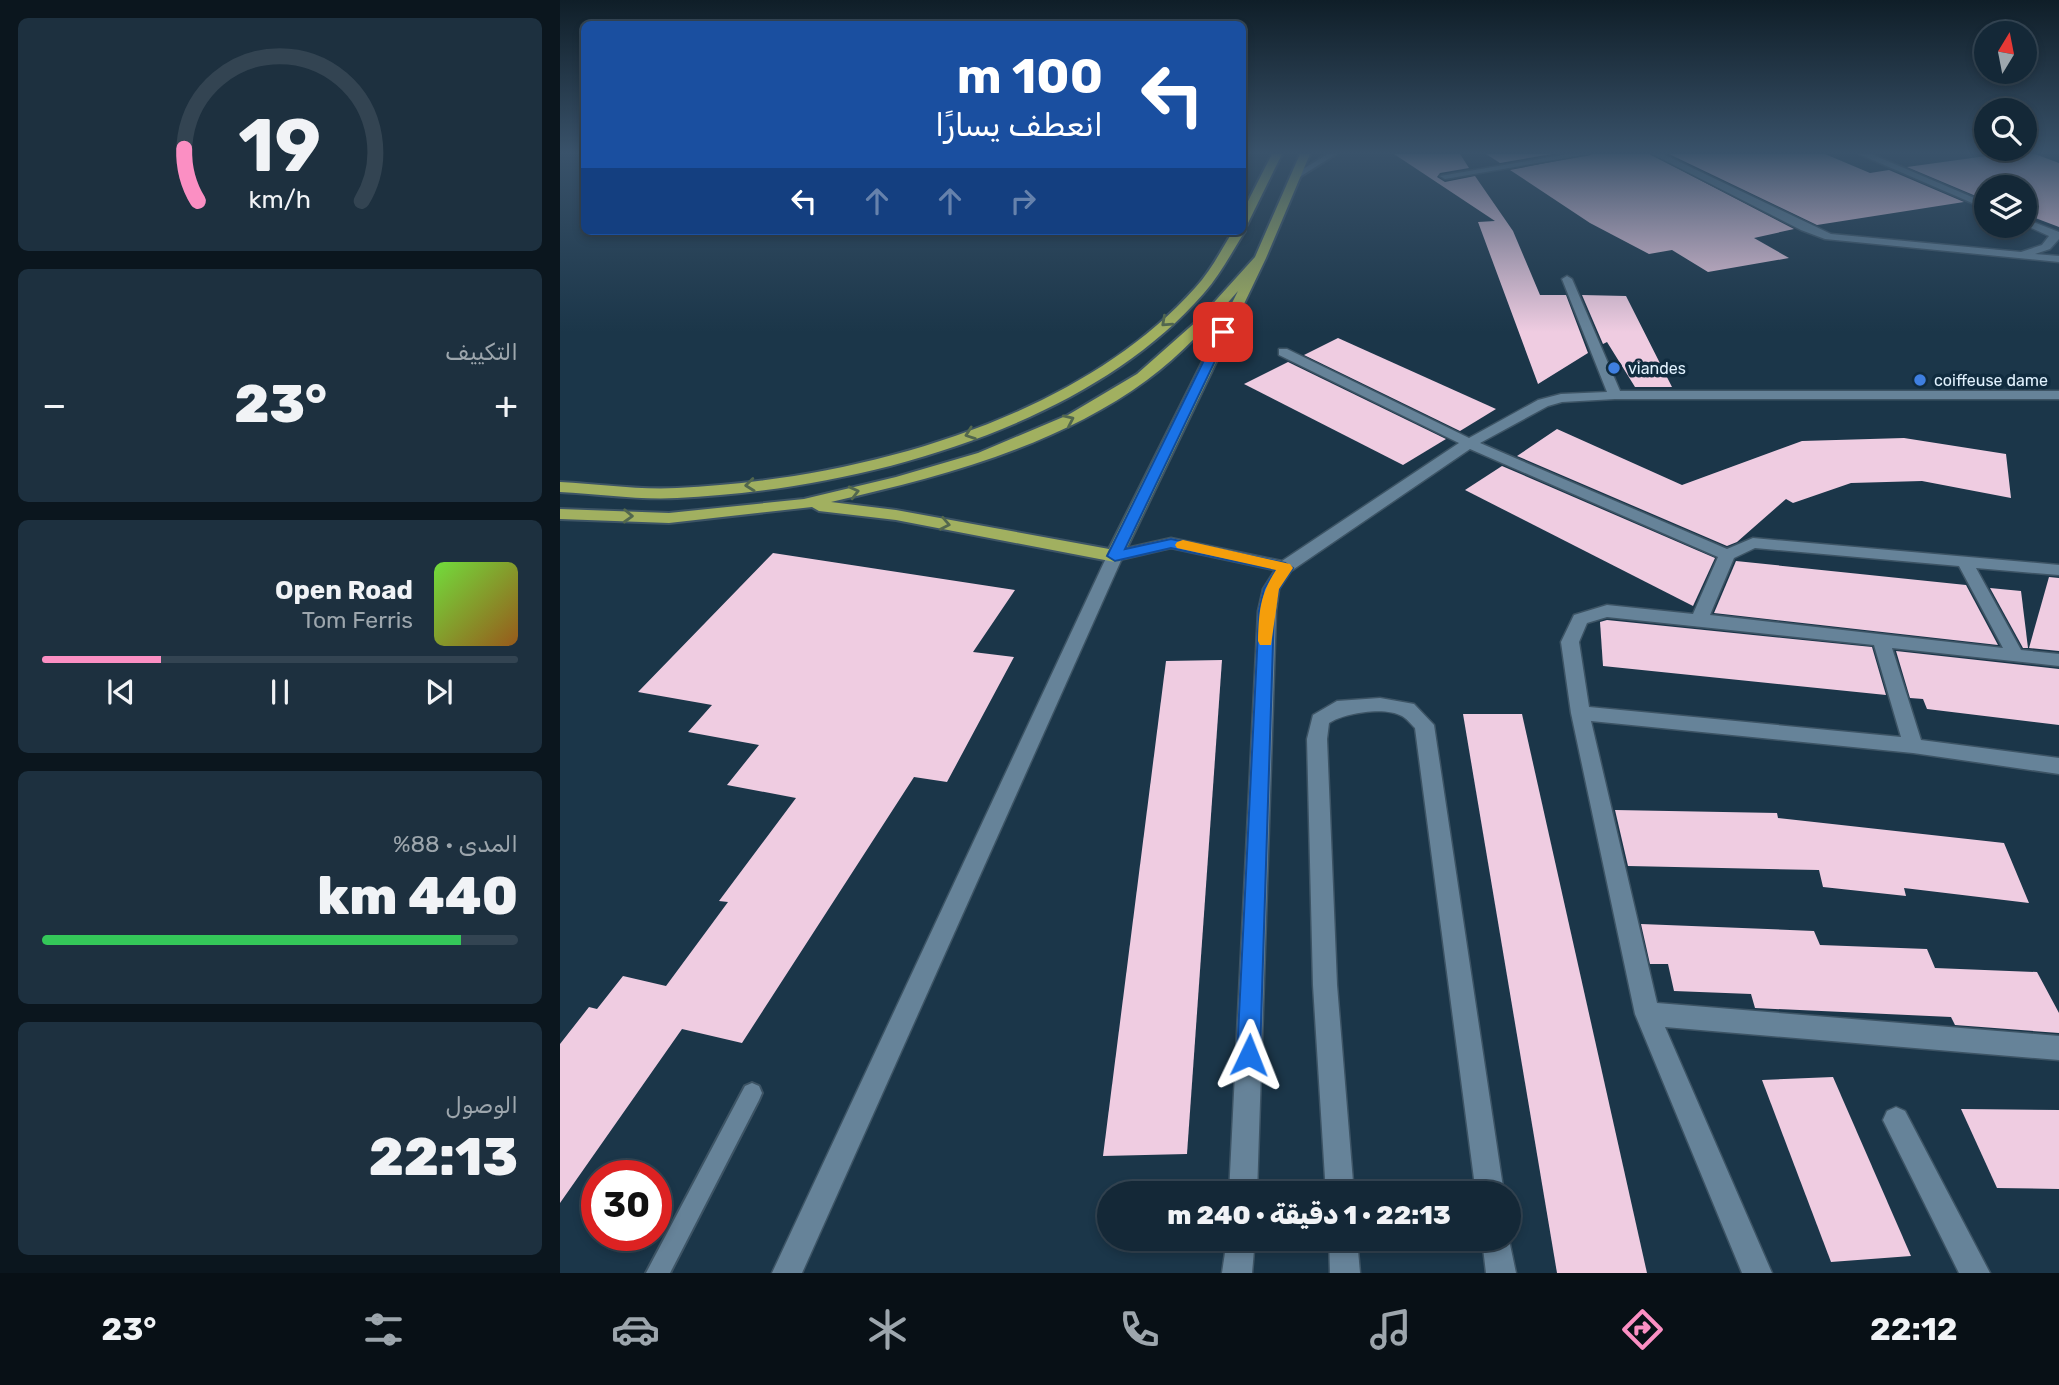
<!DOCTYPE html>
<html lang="ar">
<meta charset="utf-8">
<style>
body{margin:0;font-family:Rubik,Cairo,sans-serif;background:#1d303f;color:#f1f3f6;direction:rtl;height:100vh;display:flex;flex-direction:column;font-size:26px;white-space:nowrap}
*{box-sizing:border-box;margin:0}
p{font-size:23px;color:#9da6ad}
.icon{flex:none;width:38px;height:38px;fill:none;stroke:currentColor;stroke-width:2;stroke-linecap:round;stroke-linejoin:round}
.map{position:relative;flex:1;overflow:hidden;direction:ltr}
.sheet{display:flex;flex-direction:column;gap:18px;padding:18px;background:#0b161e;width:560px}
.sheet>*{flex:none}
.banner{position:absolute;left:21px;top:21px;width:665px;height:214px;border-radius:10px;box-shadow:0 4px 10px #0003,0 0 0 2px #334452;direction:rtl;background:#1a4fa0;color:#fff;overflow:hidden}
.needle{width:46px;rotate:10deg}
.tools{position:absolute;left:1414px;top:21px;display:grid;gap:14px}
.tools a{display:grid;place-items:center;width:63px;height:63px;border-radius:50%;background:#142837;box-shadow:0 4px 10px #0003,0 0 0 2px #334452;font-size:35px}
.speed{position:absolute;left:21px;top:1160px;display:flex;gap:14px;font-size:35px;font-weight:700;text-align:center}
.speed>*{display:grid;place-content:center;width:91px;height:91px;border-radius:50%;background:#142837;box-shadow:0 4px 10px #0003,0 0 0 2px #334452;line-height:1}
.speed .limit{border:10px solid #d22;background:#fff;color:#111}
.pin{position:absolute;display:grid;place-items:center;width:60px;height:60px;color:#fff;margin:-30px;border-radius:14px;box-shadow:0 4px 10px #0006}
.me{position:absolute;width:77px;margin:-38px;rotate:2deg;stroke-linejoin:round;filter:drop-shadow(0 0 5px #0008)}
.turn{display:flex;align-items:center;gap:24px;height:147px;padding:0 28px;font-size:32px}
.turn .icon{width:91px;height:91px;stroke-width:2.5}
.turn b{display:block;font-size:49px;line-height:60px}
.lanes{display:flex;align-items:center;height:66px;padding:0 28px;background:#0003;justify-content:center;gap:35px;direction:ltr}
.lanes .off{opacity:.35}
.big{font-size:52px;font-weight:800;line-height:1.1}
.sheet .widget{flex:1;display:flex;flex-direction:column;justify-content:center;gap:10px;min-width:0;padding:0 24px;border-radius:10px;background:#1d303f}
.sheet .dial{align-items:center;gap:0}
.dial svg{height:182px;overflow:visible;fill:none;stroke:#334452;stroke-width:7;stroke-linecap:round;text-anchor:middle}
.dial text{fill:#f1f3f6;stroke:none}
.song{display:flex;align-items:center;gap:21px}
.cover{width:84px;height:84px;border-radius:10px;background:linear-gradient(135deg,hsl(100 70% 55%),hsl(30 70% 35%))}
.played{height:7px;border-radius:4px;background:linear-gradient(90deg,#fb8fc3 25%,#334452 25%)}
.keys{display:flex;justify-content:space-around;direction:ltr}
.heat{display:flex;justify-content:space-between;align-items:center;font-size:38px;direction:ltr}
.charge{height:10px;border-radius:5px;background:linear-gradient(90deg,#34c759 88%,#334452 0)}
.trip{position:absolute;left:537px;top:1181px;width:424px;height:70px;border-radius:35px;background:#142837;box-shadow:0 4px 10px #0003,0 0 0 2px #334452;font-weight:800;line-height:70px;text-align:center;direction:rtl}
.dock{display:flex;height:112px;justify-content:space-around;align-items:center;background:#081016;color:#9da6ad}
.dock .icon{width:49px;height:49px}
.dock .active{color:#fb8fc3}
.dock b{font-size:32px;color:#f1f3f6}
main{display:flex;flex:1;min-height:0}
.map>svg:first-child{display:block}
</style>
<main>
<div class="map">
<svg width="1499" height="1273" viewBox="0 0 1499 1273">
<rect width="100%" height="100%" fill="#1b3649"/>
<g fill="#efcce1">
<path d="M834,154h66l9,14 -29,5 -3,4 8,5 30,-6 38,55 27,64h26l22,58 -50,31 -60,-162 17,-1z"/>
<path d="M926,154h66l-52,9z"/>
<path d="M1032,154h58l144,75 -40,9 35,20 -81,14 -36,-22 -23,4 -59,-31 -80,-53z"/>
<path d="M1109,154h156l45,19 19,-3 75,32 -147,23z"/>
<path d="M1441,154h34l24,9v64l-34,-13v-27h-39v11l-3,1 -76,-32z"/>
<path d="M1022,295l44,1 46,91h-37l-28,-45 -4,2z"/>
<path d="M778,338l158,71 -36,22 -156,-76z"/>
<path d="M728,362l158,77 -43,26 -159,-81z"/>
<path d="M997,429l125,56 120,-44 102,-3 102,16 5,44 -89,-17 -71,2 -58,20 -7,-4 -49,43 -10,4 -210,-90z"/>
<path d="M942,466l213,92 -22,48 -228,-116z"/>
<path d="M213,553l242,37 -42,62 41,5 -67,125 -33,-5 -172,266 -60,-14 -122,174v-159l29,-37 8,2 26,-33 43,10 62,-84 -9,-1 77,-103 -69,-13 32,-40 -71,-13 24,-27 -74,-13z"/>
<path d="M1176,561l230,24 32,60 -284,-32z"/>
<path d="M1489,577l10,1v73l-30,-3z"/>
<path d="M1430,588l31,3 7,57h-5z"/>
<path d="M1047,620l265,27 14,48 -283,-29 -3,-44z"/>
<path d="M1336,651l163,18v56l-132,-16 -4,-10 -13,-1z"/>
<path d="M662,660l-35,494 -84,2 63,-495z"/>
<path d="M903,714h59l125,559h-90z"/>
<path d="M1055,810l162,3 1,5 226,25 25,60 -125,-15 2,8 -83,-9 -4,-17 -191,-4z"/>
<path d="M1081,924l173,7 6,14 107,4 8,19 102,4 22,41v20l-104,-8 -4,-8 -196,-9 -4,-14 -77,-3 -6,-27h-18z"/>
<path d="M1273,1077l78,179 -80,6 -69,-182z"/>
<path d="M1401,1109l98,1v79l-62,-1z"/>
</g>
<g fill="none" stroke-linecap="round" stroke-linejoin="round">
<defs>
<g id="service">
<path d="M768,154h8l-38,24 -7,-2z"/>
<path d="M192,1083l7,3 3,7 -3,7 -89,173h-24l99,-187z"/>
</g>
<g id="minor">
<path d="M1008,154h21l-144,25 -5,-3z"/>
<path d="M1092,154h11l168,80 190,18 21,-7 7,-9 -24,-11v-6l3,1 31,12v7l-9,10 -15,5 24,2v6l-234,-23 -24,-9z"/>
<path d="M1299,154h12l115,49v6z"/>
<path d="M1007,276l5,3 48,112h439v8h-444l-53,3 -14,4 -68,37 247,106 26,-11 306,27v10l-83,-7 45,82 38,4v12l-167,-18 29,92 138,18v16l-146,-21 -322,-32 66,282 402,33v24l-394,-33 107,246h-30l-107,-259 -64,-301 -10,-71 13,-27 33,-10 86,9 25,-57 -248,-108 -179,122 -12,18 -3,22 -19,583h-28l29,-583 5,-22 12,-19 -104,-22 -56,13 -8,-5 2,-4 62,-14 111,23 177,-118 -180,-88v-6h8l182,89 69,-38 23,-6 46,-2 -45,-113zM1195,548l204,18 44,82 -293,-33 24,-57zM1047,617l267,28 27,92 -312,-30 -10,-65 8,-19z"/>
<path d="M820,698l34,6 20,21 70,469h-28l-61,-466c-4,-4 -9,-10 -13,-12 -17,-10 -58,-3 -73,7l-2,16 10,246 17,209h-28l-13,-209 -6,-246 6,-24 24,-14z"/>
<path d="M1336,1107l9,4 85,162h-31l-76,-153 4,-9z"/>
<path d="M948,1235l8,38h-30l-4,-34h26z"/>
<path d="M667,1239h28l-3,34h-30z"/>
<path d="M769,1239h28l3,34h-30z"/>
</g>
<path id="tertiary" d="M555,551l8,5 -321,717h-30l335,-717z"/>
<g id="trunk">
<path d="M712,154h10l-35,71 -5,3v-15z"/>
<path d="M740,154h10l-44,104 -145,302 -6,2 -219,-42 -77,-9 -7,-4 -143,16 -109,-4v-10l109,4 135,-14 92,-22 82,-24 90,-38 69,-41 61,-54 57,-63zM678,291l-129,258 -213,-39 -65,-8c109,-25 225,-55 316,-122 34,-25 64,-58 91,-89z"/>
<path d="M682,229l3,2c-13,21 -25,44 -41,62 -120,138 -351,197 -527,205 -39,2 -78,-4 -117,-6v-10c39,2 78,8 117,6 175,-8 397,-65 518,-200 16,-17 26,-38 38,-57h9z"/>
</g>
</defs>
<use href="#service" stroke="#3d5465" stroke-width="4"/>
<use href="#minor" stroke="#3d5465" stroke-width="3"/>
<use href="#tertiary" stroke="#3d5465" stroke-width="3"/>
<use href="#trunk" stroke="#3d5465" stroke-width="4"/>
<use href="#service" fill="#668399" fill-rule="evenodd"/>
<use href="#minor" fill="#668399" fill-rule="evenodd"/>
<use href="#tertiary" fill="#668399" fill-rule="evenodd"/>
<use href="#trunk" fill="#a1b060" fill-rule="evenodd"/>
</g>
<defs><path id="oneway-chevron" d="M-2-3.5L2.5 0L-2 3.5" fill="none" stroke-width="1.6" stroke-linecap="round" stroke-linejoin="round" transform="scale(1.75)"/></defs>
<g stroke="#52674e">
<use href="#oneway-chevron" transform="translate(606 322) rotate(138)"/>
<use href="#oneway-chevron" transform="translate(509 420) rotate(-25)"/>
<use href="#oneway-chevron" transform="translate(410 434) rotate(160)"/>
<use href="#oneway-chevron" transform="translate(190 485) rotate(174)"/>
<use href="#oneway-chevron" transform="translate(294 492) rotate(-14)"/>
<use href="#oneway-chevron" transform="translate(68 516) rotate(2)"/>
<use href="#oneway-chevron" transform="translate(385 524) rotate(11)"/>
</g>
<linearGradient id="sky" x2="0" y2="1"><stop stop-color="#0f1e28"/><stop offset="0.46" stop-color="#39526a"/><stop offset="1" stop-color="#39526a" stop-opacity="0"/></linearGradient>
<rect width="1499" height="332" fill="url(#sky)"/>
<path fill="#1a73e8" stroke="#114b97" stroke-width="2" d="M663,329l6,3 -104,217 46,-10 114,24 8,5 -14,21 -5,22 -14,444 -3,8 -8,3 -8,-3 -4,-8 22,-444 5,-22 12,-19 -105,-22 -56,13 -8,-5 111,-224z"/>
<path fill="#f59e0b" d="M623,540l107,24 3,4 -14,21 -8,56h-11l-2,-4c1,-30 2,-46 18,-71l-99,-22 -2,-3 2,-3z"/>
<g fill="#3f7fe0" stroke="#112c3f" stroke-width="2.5">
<circle cx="1054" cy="368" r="7"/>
<circle cx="1360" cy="380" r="7"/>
</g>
<g text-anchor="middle" stroke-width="7" stroke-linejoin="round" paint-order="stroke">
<g font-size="16" fill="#e2f2fe" stroke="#112c3f" text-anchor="start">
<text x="1068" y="374">viandes</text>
<text x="1374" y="386">coiffeuse dame</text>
</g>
</g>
</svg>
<div class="tools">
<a><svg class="needle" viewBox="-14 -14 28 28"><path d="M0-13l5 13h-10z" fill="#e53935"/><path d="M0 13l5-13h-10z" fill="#9da6ad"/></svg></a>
<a><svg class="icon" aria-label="search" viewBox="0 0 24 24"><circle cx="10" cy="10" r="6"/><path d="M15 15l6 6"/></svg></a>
<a><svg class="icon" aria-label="layers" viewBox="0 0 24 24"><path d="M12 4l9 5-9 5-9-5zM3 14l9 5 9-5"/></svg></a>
</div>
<div class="speed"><div class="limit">30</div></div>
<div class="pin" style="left:663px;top:332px;background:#d93025"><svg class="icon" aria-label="arrive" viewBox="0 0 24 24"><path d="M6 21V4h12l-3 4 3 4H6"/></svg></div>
<svg class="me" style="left:689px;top:1055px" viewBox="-20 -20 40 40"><path d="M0-17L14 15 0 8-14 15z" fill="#1a73e8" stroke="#fff" stroke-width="4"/></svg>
<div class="trip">22:13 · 1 دقيقة · 240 m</div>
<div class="banner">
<div class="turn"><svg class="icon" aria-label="left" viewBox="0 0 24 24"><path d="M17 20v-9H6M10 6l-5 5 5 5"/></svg><div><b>100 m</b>انعطف يسارًا</div></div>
<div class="lanes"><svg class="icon" aria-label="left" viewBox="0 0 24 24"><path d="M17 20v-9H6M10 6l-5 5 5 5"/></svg><svg class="icon off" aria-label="ahead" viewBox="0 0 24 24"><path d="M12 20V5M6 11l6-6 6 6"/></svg><svg class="icon off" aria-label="ahead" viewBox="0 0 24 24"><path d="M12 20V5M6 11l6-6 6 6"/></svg><svg class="icon off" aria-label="right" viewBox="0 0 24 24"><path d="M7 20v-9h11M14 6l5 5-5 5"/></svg></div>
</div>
</div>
<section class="sheet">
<div class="widget dial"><svg viewBox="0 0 100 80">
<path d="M14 69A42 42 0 1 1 86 69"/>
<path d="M14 69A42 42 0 0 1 8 46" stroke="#fb8fc3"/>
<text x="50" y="56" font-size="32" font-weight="700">19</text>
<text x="50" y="72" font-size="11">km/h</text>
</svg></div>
<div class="widget"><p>التكييف</p>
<div class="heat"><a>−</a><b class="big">23°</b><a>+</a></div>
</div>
<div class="widget">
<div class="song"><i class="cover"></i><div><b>Open Road</b><p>Tom Ferris</p></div></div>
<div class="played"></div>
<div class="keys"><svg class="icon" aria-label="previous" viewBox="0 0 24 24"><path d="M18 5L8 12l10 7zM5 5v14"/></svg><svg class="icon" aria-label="pause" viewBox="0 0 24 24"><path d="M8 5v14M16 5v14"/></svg><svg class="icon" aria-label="next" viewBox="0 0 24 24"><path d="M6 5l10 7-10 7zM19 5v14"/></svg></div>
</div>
<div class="widget"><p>المدى · 88%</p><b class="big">440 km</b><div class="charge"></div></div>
<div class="widget"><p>الوصول</p><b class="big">22:13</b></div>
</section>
</main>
<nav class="dock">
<b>22:12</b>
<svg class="icon active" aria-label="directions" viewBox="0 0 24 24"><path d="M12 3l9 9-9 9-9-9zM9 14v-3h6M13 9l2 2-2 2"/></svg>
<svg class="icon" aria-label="music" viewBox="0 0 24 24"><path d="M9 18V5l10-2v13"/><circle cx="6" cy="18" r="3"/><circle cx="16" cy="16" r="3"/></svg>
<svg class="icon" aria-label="phone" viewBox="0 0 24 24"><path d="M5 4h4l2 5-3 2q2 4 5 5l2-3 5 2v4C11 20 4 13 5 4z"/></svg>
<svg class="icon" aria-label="climate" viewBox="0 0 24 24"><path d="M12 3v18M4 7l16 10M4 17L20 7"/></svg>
<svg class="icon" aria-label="car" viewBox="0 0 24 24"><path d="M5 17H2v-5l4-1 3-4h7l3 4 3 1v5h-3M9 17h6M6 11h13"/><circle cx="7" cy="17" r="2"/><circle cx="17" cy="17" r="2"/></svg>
<svg class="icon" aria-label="filters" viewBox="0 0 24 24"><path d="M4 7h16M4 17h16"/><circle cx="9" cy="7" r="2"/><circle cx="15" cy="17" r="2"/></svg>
<b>23°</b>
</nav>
